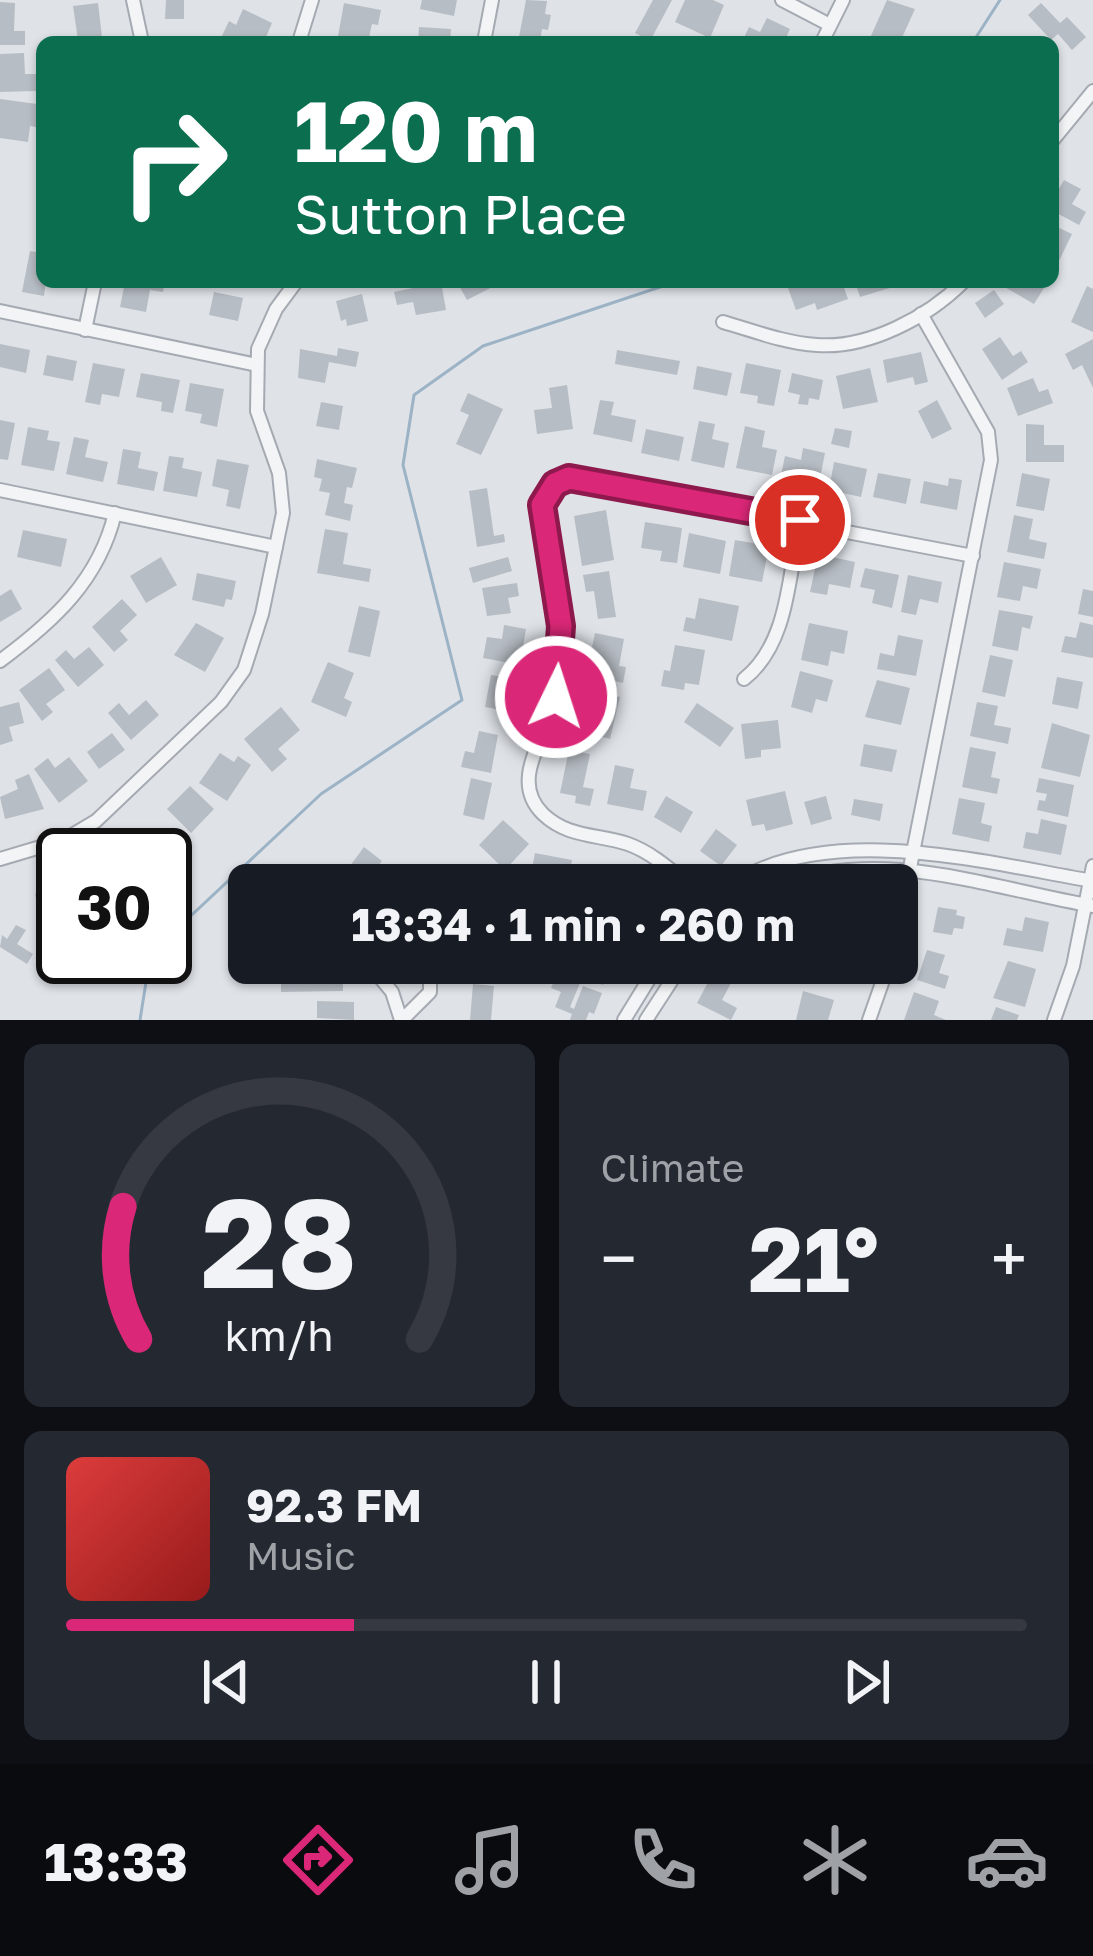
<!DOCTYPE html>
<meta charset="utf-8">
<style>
body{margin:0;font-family:"Golos Text",sans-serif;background:#242831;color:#f1f3f6;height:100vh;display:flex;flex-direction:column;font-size:45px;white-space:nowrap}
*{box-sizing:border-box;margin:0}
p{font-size:39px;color:#9ea1a6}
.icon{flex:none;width:66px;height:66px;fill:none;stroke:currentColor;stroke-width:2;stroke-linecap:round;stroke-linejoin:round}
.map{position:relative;height:1020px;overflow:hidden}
.side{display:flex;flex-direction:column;gap:24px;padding:24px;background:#0d0f14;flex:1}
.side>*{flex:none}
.hud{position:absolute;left:36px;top:36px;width:1023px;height:252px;border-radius:18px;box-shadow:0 3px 9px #0004;background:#0b6e4f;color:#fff;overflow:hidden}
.speed{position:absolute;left:36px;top:828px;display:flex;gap:24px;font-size:60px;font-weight:700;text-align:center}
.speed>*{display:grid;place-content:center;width:156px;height:156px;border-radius:50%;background:#171b24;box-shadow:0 3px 9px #0004;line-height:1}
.speed .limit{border:6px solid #111;border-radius:18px;background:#fff;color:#111}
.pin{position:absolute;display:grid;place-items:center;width:102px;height:102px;color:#fff;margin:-51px;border:6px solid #fff;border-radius:50%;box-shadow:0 3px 12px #0007}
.me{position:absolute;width:132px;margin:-66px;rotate:4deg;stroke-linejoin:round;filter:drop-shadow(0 0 9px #0008)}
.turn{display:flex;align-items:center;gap:42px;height:252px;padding:0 60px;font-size:54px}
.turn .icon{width:156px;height:156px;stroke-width:2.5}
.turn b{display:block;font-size:84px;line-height:102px}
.big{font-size:90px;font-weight:700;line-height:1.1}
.side .card{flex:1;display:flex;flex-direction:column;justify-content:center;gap:18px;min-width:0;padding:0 42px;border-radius:18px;background:#242831}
.side .dial{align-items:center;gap:0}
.dial svg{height:312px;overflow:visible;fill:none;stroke:#363941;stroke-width:7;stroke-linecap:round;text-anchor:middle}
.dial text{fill:#f1f3f6;stroke:none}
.song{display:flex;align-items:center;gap:36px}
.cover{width:144px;height:144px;border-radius:18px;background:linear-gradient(135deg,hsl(0 70% 55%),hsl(0 70% 35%))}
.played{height:12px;border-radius:6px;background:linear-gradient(90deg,#db2777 30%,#363941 30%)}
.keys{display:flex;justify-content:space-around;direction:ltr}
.heat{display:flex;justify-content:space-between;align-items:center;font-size:66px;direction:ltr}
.side .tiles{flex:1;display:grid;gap:24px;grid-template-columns:1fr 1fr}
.card:last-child{grid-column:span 2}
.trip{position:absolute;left:228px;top:864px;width:690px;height:120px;border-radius:18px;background:#171b24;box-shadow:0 3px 9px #0004;font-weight:700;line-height:120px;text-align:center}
.tab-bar{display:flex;height:192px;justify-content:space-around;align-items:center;background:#090b0e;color:#9ea1a6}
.tab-bar .icon{width:84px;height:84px}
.tab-bar .current{color:#db2777}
.tab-bar b{font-size:54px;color:#f1f3f6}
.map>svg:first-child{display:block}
</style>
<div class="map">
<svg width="1093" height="1020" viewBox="0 0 1093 1020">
<rect width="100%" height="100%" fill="#dfe3e8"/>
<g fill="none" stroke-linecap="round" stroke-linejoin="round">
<g stroke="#9cb3c6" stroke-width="3">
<path d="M973,42l27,-42"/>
<path d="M165,940l156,-146 141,-94 -59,-235 11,-70 69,-49 192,-64"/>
<path d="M140,1020l10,-63"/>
</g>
</g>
<g fill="#b7bdc4">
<path d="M166,0h18v19h-19z"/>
<path d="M422,0h35l-3,16 -34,-7z"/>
<path d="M526,0l21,1 -2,13 6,1 -3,15 -6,-1 -2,12 -21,-4z"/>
<path d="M653,0h19l-22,41 -15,-8z"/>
<path d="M685,0h28l11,5 -14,33 -35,-16z"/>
<path d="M887,0l28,9 -15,33 -30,-4z"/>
<path d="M0,2l15,1 -1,28h11v14h-25z"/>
<path d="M98,3l4,34 -24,3 -5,-34z"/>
<path d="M344,3l37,7 -3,15 -6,-1 -4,18 -30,-6z"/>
<path d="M1041,3l19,20 7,-6 19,20 -14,13 -14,-16 -7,6 -23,-25z"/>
<path d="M243,9l29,14 -8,19h-27l-15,-6 7,-15 7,4z"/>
<path d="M767,18l23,11 -6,13h-42l7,-15 11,5z"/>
<path d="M419,27l32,2 -1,13h-32z"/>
<path d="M24,53l1,21h11v17l-36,1v-38z"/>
<path d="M0,99l37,5 -1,7 6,1 -2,16 -10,-2 -2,16 -28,-4z"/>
<path d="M1064,180l17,9 -9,15 14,8 -7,13 -26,-14v-12z"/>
<path d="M1053,225l19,9 -15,31 -4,-2z"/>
<path d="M30,251l12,2v29h4l-2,14 -22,-4z"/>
<path d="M125,282h40l-2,10 -13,-2 -4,22 -26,-5z"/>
<path d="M441,282l5,28 -30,5 -3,-13 -16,3 -3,-13z"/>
<path d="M457,282h45l-35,18z"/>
<path d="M805,282h37l6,17 -31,11 -2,-7 -19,7 -8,-22z"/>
<path d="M855,282h51v1l-46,14z"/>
<path d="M1006,282h29l9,6 -10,16 -31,-18z"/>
<path d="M1087,286l6,3v43l-22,-10z"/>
<path d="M994,290l10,14 -19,14 -10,-15z"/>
<path d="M214,292l29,6 -5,23 -29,-6z"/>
<path d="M362,294l6,27 -21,5 -1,-7 -5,2 -5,-20z"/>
<path d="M1000,337l13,19 8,-5 7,11 -26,18 -20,-31z"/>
<path d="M1093,339v49l-11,-23 -9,5 -8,-16z"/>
<path d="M0,344l30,6 -4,23 -26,-6z"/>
<path d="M338,348l21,4 -3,15 -27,-5 -4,21 -27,-5 2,-29 37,7z"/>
<path d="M617,350l63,11 -3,14 -62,-11z"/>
<path d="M921,352l7,30 -13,3 -2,-8 -26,6 -4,-23z"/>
<path d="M47,355l30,6 -4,20 -30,-6z"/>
<path d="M93,363l32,6 -6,28 -17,-3 -2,11 -15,-3z"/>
<path d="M746,363l35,7 -7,36 -17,-3 1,-7 -18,-3z"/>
<path d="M697,366l35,7 -5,23 -34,-7z"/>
<path d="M870,368l8,34 -35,7 -7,-33z"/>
<path d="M141,373l39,7 -7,33 -12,-2 1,-9 -26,-5z"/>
<path d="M792,373l31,7 -4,20 -10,-2 -1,7 -10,-1 2,-9 -12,-3z"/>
<path d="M1033,378l6,14 9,-3 5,14 -35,13 -11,-28z"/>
<path d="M190,383l34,6 -7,38 -17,-4 2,-9 -17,-3z"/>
<path d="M567,385l6,44 -36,5 -3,-24 18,-2 -3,-20z"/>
<path d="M468,393l35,16 -22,46 -25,-11 13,-29 -9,-4z"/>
<path d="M600,400l14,2 -3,13 25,5 -4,22 -39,-8z"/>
<path d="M937,400l15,29 -20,10 -14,-28z"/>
<path d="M321,402l22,4 -4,24 -23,-4z"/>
<path d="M0,420l15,3 -7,37 -8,-1z"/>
<path d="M699,421l16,3 -3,15 17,4 -5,25 -33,-7z"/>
<path d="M1026,424l18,1v20h20v17h-38z"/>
<path d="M745,426l20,5 -3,16 15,3 -5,25 -36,-7z"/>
<path d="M28,427l21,4 -2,9 13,2 -6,29 -33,-6z"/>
<path d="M835,428l17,3 -3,17 -18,-4z"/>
<path d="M646,429l38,8 -5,24 -38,-8z"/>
<path d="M74,437l15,3 -4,17 23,5 -5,20 -37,-8z"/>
<path d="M803,448l22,5 -7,35 -38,-8 5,-24 16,4z"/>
<path d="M123,449l18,3 -3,16 20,4 -4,19 -37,-7z"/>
<path d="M169,456l15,2 -2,10 20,4 -5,25 -34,-6z"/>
<path d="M217,459l32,6 -9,44 -14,-3 3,-16 -17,-4z"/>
<path d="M317,459l40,9 -5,20 -5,-1 -3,16 9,2 -3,16 -25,-6 5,-22 -11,-2 3,-12 -8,-2z"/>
<path d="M834,462l33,7 -6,28 -32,-7z"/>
<path d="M878,473l33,6 -5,25 -33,-7z"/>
<path d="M1022,473l28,6 -6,32 -28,-5z"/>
<path d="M949,478l13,2 -5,30 -37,-7 4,-22 24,5z"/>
<path d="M487,488l7,48 10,-2 1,8 -28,5 -8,-56z"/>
<path d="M606,510l8,50 -32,6 -8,-50z"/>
<path d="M1014,515l19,4 -4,20 18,4 -3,16 -37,-7z"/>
<path d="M645,522l37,6 -5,35 -17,-2 2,-10 -21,-3z"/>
<path d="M325,529l23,4 -5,31 28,5 -2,13 -52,-9z"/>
<path d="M23,530l44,9 -6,28 -44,-10z"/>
<path d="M689,533l37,8 -6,33 -37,-7z"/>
<path d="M735,540l34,6 -7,36 -33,-6z"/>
<path d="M818,554l37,8 -5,26 -21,-4 -2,11 -17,-3z"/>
<path d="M161,557l16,28 -31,18 -16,-27z"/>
<path d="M508,557l4,14 -39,12 -4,-15z"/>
<path d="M1004,562l37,7 -4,20 -14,-3 -3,15 -23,-4z"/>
<path d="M865,568l34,7 -7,33 -20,-5 3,-13 -15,-3z"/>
<path d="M609,571l7,46 -18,2 -4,-28 -8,1 -3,-17z"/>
<path d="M197,573l39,8 -4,19 -6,-1 -2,8 -32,-7z"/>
<path d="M908,575l34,7 -4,21 -18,-4 -4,16 -15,-3z"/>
<path d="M517,583l2,13 -11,2 3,15 -24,3 -5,-28z"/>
<path d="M11,589l11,20 -22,13v-26z"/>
<path d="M1083,589l10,2v26l-15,-3z"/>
<path d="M699,598l40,8 -7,35 -49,-10 3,-14 9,2z"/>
<path d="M122,599l15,16 -17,16 8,9 -14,12 -22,-25z"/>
<path d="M359,606l21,5 -10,46 -22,-5z"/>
<path d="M999,610l34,6 -3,13 -8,-2 -4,24 -26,-5z"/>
<path d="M1080,622l13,3v33l-32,-6 4,-16 11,2z"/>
<path d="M196,623l28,15 -19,34 -31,-17z"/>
<path d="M809,623l39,8 -4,23 -13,-3 -3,15 -27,-6z"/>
<path d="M504,625l22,4 -6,36 -37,-7 4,-21 15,2z"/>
<path d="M595,633l29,6 -5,27 7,1 -3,16 -37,-8z"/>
<path d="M898,635l25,5 -7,36 -39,-7 3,-16 14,3z"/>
<path d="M675,645l30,5 -6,35 -14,-2 -1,7 -23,-4 3,-16 6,1z"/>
<path d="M89,647l15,18 -26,22 -23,-27 11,-10 8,9z"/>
<path d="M990,655l23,5 -8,37 -23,-5z"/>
<path d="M328,662l26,11 -10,25 8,4 -6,15 -35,-15z"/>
<path d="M49,668l16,22 -19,14 7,8 -11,9 -23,-31z"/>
<path d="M800,671l33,9 -6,22 -11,-3 -4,14 -21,-6z"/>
<path d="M491,675l29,5 -5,32 -30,-5z"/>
<path d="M1057,677l26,5 -5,27 -26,-5z"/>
<path d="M877,680l33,8 -9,37 -36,-8z"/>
<path d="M586,689l34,8 -10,42 -34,-9z"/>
<path d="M146,700l13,15 -28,25 -23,-27 11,-10 10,12z"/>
<path d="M19,702l5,21 -15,4 4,14 -13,4v-38z"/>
<path d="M977,702l21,4 -4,19 17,3 -3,16 -38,-8z"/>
<path d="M697,703l37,25 -14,19 -36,-25z"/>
<path d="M281,707l19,23 -22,19 9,10 -15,13 -28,-33z"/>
<path d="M778,720l3,28 -20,2v7l-16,2 -4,-35z"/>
<path d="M1052,723l38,12 -10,42 -39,-9z"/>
<path d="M479,731l19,4 -7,38 -30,-6 4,-16 9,2z"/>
<path d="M112,733l13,17 -26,19 -12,-17z"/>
<path d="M864,744l33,6 -5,22 -32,-6z"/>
<path d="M970,747l26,5 -5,25 9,2 -3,15 -35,-7z"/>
<path d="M569,750l21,4 -7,33 11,2 -4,17 -15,-3 1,-7 -16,-3z"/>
<path d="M220,753l14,9 4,-6 13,9 -24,36 -28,-18z"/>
<path d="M69,757l19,24 -29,22 -25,-34 14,-11 7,10z"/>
<path d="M615,765l19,4 -4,19 17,3 -4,20 -36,-7z"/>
<path d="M29,774l15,35 -39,10 -5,-22 18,-8 -3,-9z"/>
<path d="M471,778l21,5 -8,37 -21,-5z"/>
<path d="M1039,778l35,7 -6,32 -31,-7 2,-10 6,1 2,-7 -11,-2z"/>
<path d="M190,786l24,23 -23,24 -24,-24z"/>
<path d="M785,791l8,33 -27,7 -2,-7 -12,2 -6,-26z"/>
<path d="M666,796l27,16 -12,21 -27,-16z"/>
<path d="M826,796l6,23 -21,6 -7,-23z"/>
<path d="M959,798l26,5 -4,20 11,3 -3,16 -37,-8z"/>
<path d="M854,799l29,5 -3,17 -29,-6z"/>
<path d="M1041,819l26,6 -6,30 -38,-7 3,-16 12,2z"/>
<path d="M503,820l26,24 -24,26 -26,-25z"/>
<path d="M152,828l21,14 -8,13h-31z"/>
<path d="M716,829l21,16 -16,21 -21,-15z"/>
<path d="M364,847l18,14 -18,24h-28z"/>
<path d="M535,853l37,7 -5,25h-38z"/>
<path d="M581,867l40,13 -1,5h-45z"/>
<path d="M63,887v25l-22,6 -6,-24z"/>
<path d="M938,907l19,3 -1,5 9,2 -2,12 -9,-1 -2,7 -19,-3z"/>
<path d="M1025,917l24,5 -6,30 -40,-7 4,-17 15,3z"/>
<path d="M16,925l10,5 -9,14 16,10 -6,10 -27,-17 2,-12 5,4z"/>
<path d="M927,950l18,5 -6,18 10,3 -4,13 -28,-9z"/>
<path d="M1008,961l28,8 -11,38 -32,-9z"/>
<path d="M281,963h47v12h15v16l-62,1z"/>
<path d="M584,963h28l-9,22 -24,-10z"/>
<path d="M728,963h42l-23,21z"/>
<path d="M820,963h36l-5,13z"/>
<path d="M714,971l18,10 -10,19 15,8 -6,12 -34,-17z"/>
<path d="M564,977l16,6 -10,24 4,2 9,-23 19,7 -8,21 -5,-2 -3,8h-16l2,-6 -17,-7 6,-15 -10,-4 3,-7 8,3z"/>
<path d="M473,984l21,2 -3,34h-21z"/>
<path d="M803,991l31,9 -6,20h-32z"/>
<path d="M914,992l25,9 -5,14 12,5h-42z"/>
<path d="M317,1001l37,1v18l-37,-2z"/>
<path d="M996,1007l23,8 -2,5h-26z"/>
</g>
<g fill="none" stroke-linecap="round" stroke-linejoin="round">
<defs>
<g id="minor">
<path d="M133,0l9,42"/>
<path d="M782,0l48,25"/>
<path d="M299,42l13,-42"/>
<path d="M484,42l8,-42"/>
<path d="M822,42l21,-42"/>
<path d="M1053,140l40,-49"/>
<path d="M0,311l257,54"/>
<path d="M723,322c31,9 62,21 94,23 51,4 111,-28 146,-63"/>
<path d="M85,330l10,-48"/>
<path d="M0,490l276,57"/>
<path d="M0,661c54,-40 99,-81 115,-148"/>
<path d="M744,679c45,-35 45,-106 56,-159"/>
<path d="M0,859l64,-19 32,-19 125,-119 23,-32 18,-56 21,-101 -4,-40 -22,-62 1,-62 18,-40 20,-27"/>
<path d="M689,885c-18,-15 -38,-33 -61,-41 -30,-10 -60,-6 -85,-30 -36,-35 6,-80 14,-118 14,-65 -9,-127 -15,-191 5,-15 11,-23 27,-26l404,77"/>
<path d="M731,885c97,-65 255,-22 362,-4"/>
<path d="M780,885c103,-39 210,3 313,21"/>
<path d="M897,933l94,-473 -3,-28 -67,-118"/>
<path d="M368,963l24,29 9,28"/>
<path d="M402,1020l28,-28v-13l-12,-16"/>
<path d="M624,1020l35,-57"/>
<path d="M646,1020l37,-57"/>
<path d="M869,1020l20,-57"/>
<path d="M1054,1020l19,-54 20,-100"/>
</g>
</defs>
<use href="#minor" stroke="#a5aab2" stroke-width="16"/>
<use href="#minor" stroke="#f2f4f6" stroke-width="12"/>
</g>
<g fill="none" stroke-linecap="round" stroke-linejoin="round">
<defs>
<path id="route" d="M556,697l5,-71 -19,-121 13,-21 14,-6 231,42"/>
</defs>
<use href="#route" stroke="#8e194d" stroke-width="30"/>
<use href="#route" stroke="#db2777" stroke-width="21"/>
</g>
</svg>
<div class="speed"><div class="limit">30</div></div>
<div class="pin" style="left:800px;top:520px;background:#d93025"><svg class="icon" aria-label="arrive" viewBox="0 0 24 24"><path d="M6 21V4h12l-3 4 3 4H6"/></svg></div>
<svg class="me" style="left:556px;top:697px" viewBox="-20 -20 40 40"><circle r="17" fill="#db2777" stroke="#fff" stroke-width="3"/><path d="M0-11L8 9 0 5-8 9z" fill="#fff"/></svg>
<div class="trip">13:34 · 1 min · 260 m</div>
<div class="hud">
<div class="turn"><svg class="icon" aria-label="right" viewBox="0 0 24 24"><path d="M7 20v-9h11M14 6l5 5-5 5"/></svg><div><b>120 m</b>Sutton Place</div></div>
</div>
</div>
<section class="side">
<div class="tiles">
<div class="card dial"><svg viewBox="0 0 100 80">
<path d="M14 69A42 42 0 1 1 86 69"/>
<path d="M14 69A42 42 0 0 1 10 35" stroke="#db2777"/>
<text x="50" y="56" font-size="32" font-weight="700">28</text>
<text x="50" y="72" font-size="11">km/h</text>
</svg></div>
<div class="card"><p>Climate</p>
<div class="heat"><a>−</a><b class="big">21°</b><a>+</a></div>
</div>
<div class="card">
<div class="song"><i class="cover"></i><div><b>92.3 FM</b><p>Music</p></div></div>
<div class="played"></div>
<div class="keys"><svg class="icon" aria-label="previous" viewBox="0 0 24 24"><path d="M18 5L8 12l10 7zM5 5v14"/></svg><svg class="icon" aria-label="pause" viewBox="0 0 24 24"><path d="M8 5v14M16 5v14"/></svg><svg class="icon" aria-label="next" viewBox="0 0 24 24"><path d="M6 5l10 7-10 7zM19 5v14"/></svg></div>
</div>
</div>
</section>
<nav class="tab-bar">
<b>13:33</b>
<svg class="icon current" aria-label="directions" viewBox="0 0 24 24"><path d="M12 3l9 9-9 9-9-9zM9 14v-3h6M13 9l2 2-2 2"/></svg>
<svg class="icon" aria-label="music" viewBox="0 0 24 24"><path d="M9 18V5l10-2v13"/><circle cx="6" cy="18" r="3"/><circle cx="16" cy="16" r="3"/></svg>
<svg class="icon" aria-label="phone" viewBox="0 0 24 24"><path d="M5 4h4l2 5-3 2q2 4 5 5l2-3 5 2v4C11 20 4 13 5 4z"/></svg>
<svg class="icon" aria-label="climate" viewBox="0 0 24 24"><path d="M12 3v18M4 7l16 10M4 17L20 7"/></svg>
<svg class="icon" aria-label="car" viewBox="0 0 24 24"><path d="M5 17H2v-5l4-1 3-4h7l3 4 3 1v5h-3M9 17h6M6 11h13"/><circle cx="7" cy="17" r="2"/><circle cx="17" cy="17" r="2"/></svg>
</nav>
